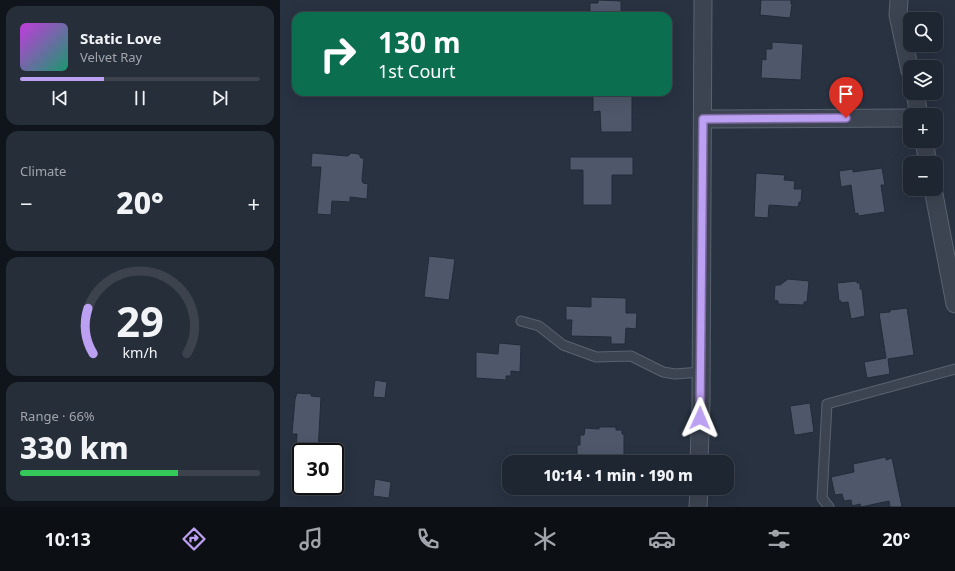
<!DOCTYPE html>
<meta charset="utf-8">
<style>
body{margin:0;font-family:"Noto Sans",sans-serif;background:#262e39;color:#f1f3f6;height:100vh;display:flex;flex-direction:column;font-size:15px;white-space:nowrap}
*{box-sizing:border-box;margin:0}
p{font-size:13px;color:#a1a5ab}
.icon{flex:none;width:22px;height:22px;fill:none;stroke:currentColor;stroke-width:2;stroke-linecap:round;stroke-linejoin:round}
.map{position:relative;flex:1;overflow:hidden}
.drawer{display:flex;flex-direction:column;gap:6px;padding:6px;background:#10151b;width:280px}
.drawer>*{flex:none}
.hud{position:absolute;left:12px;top:12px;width:380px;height:84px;border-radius:12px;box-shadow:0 4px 16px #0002,0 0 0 1px #3c434d;background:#0b6e4f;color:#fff;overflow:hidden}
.fabs{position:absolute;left:623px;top:12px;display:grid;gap:8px}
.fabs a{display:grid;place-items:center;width:40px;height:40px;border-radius:8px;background:#1e2631;box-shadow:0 4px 16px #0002,0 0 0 1px #3c434d;font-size:20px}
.speed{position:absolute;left:12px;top:443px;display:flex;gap:8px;font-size:20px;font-weight:700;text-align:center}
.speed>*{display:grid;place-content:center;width:52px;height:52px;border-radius:50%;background:#1e2631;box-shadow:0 4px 16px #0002,0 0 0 1px #3c434d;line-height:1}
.speed .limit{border:2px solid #111;border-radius:6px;background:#fff;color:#111}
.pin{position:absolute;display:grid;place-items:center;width:34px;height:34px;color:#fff;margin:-41px -17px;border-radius:50% 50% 50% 0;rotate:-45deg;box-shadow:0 0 4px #0007}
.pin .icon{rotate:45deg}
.me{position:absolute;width:44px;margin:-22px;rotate:1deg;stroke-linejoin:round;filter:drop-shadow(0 0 3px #0008)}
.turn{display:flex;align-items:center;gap:14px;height:84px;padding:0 20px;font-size:18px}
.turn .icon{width:52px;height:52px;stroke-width:2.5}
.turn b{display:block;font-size:28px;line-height:34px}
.big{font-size:30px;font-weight:800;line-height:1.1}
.drawer .tile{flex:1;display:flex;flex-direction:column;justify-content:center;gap:6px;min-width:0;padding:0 14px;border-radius:12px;background:#262e39}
.drawer .dial{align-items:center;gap:0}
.dial svg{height:104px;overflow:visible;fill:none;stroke:#3c434d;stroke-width:7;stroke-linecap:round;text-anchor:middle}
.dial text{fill:#f1f3f6;stroke:none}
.song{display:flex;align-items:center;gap:12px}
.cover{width:48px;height:48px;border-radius:6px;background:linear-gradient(135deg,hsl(290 70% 55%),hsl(160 70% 35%))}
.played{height:4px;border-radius:2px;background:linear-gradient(90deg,#bca0f2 35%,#3c434d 35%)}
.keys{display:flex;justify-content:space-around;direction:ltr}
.heat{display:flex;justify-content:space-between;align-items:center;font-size:22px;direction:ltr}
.charge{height:6px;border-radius:3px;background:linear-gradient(90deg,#34c759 66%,#3c434d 0)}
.trip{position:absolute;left:222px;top:455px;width:232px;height:40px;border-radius:12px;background:#1e2631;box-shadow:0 4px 16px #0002,0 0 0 1px #3c434d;font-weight:800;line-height:40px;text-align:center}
.tabs{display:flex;height:64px;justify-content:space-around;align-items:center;background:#0c0f14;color:#a1a5ab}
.tabs .icon{width:28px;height:28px}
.tabs .active{color:#bca0f2}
.tabs b{font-size:18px;color:#f1f3f6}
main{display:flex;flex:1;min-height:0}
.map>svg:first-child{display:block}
</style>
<main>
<section class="drawer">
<div class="tile">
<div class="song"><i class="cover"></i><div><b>Static Love</b><p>Velvet Ray</p></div></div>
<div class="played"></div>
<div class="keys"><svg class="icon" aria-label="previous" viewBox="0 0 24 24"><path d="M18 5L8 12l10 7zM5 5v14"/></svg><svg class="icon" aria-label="pause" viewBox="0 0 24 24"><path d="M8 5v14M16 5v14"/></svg><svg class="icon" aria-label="next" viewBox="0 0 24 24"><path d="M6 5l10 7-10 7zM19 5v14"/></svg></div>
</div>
<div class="tile"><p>Climate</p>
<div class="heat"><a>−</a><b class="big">20°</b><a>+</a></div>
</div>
<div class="tile dial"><svg viewBox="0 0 100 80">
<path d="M14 69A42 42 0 1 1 86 69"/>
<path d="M14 69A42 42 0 0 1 10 34" stroke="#bca0f2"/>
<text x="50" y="56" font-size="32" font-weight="700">29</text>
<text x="50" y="72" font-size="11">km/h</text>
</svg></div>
<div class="tile"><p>Range · 66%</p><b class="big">330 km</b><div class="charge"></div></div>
</section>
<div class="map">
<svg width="675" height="507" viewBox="0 0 675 507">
<rect width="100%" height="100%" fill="#283241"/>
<g fill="#4e586a" stroke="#232b39">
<path d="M318,0l23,1v15h-31v-13h8z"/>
<path d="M481,0h30v4h1l-2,14 -30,-3z"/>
<path d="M492,42l31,2 -2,36 -40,-2 1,-19 4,1v-11h6z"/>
<path d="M313,92h39v40h-31l-1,-21 -7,1z"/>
<path d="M32,153l36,3 3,-3 8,1 2,4h3l-2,22 1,3 5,1 -1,15 -17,-2v5l-18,-1 -1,14 -14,-1 4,-47h-10z"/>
<path d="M290,157h63v18h-21v30h-29v-35h-13z"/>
<path d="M602,168l3,17h-4l4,27 -27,4v-3l-3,1 -4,-29 -10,2 -2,-16 14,-2v3z"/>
<path d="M476,173l29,2 -1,5 11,1 -1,8h8l-1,13h-2l-1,5 -29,-2 -1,13 -14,-1z"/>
<path d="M149,256l26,3 -6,41 -25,-3z"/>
<path d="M508,279l21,2 -2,21h-3v3l-26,-1v-3l-4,-1 1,-15h5z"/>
<path d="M577,281v2h3v6h2l3,27 -14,3 -3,-17 -7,1v-2h-2l-2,-18z"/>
<path d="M311,297l35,1v15h11l-1,16 -10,-1 -1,16h-14v-7l-40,-1 1,-16h-6v-14l25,1z"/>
<path d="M627,308l7,47 -26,4 2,15 -23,4 -3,-16 22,-4 -7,-45 11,-1v-2z"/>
<path d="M219,343l22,2 -1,27 -9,-1v5h-5v4l-30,-2v-26l22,2z"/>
<path d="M95,380l12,2 -2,16 -12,-1z"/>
<path d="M17,393l15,1 -1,2 10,1 -3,55h-22l1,-18h-5l3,-35z"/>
<path d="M530,403l4,29 -18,3 -2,-1 -4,-28z"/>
<path d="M319,427h17v3h6v4h2v28h-47v-17h3v-10h4l1,-7 14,1z"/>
<path d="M606,457v3l6,-2 10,49h-12l-1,-6 -28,6 -1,-3 -8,2 -1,-6 -7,1 -2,-7 -7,1 -4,-18 23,-5 -1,-8z"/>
<path d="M95,479l16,3 -2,16 -16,-2z"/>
</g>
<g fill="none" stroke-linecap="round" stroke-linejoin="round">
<defs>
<g id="service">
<path d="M241,321l18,5 24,19 33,12 35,-1 32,16 12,2 26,-2"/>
<path d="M549,507l-7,-9 5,-94 128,-35"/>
</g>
<g id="minor">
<path d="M619,0l-1,15 12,56"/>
<path d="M635,93l4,22"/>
<path d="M423,119l207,-1"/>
<path d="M644,141l4,22"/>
<path d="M653,189l22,115"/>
<path d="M419,462l2,-59 2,-403"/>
<path d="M418,507l1,-19"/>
</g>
</defs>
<use href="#service" stroke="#5a626f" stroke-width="11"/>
<use href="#minor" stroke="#5a626f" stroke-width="19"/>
<use href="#service" stroke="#3c4451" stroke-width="9"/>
<use href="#minor" stroke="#3c4451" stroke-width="17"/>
</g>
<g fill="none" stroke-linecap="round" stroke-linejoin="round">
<defs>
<path id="route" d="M420,418l3,-299 143,-1"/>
</defs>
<use href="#route" stroke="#7a689d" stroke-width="10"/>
<use href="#route" stroke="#bca0f2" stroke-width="7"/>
</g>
</svg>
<div class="fabs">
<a><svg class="icon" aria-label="search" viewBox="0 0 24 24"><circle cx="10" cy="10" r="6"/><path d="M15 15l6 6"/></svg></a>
<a><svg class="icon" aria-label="layers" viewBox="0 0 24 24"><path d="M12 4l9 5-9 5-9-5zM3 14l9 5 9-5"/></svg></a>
<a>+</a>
<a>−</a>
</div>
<div class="speed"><div class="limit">30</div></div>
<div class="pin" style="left:566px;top:118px;background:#d93025"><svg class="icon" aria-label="arrive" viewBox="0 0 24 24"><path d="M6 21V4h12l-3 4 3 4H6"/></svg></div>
<svg class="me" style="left:420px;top:418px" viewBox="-20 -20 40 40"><path d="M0-17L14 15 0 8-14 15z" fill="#bca0f2" stroke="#fff" stroke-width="4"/></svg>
<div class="trip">10:14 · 1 min · 190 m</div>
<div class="hud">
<div class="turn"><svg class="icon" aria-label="right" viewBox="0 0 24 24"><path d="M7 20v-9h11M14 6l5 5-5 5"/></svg><div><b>130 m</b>1st Court</div></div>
</div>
</div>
</main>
<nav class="tabs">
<b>10:13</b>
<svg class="icon active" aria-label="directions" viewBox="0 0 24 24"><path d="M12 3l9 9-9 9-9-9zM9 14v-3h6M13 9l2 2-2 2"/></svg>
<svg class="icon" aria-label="music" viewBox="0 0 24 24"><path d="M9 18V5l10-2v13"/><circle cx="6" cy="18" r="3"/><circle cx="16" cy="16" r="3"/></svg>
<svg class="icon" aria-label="phone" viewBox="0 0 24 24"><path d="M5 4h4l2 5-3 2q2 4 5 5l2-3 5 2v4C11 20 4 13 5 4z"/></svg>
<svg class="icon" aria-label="climate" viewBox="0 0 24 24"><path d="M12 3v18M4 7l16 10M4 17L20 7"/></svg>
<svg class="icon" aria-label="car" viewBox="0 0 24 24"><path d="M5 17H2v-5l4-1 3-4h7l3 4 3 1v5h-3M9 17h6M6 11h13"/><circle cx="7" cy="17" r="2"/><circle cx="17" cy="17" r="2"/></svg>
<svg class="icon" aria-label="filters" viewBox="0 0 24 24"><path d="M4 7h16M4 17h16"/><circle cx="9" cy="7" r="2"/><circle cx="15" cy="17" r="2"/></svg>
<b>20°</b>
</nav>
